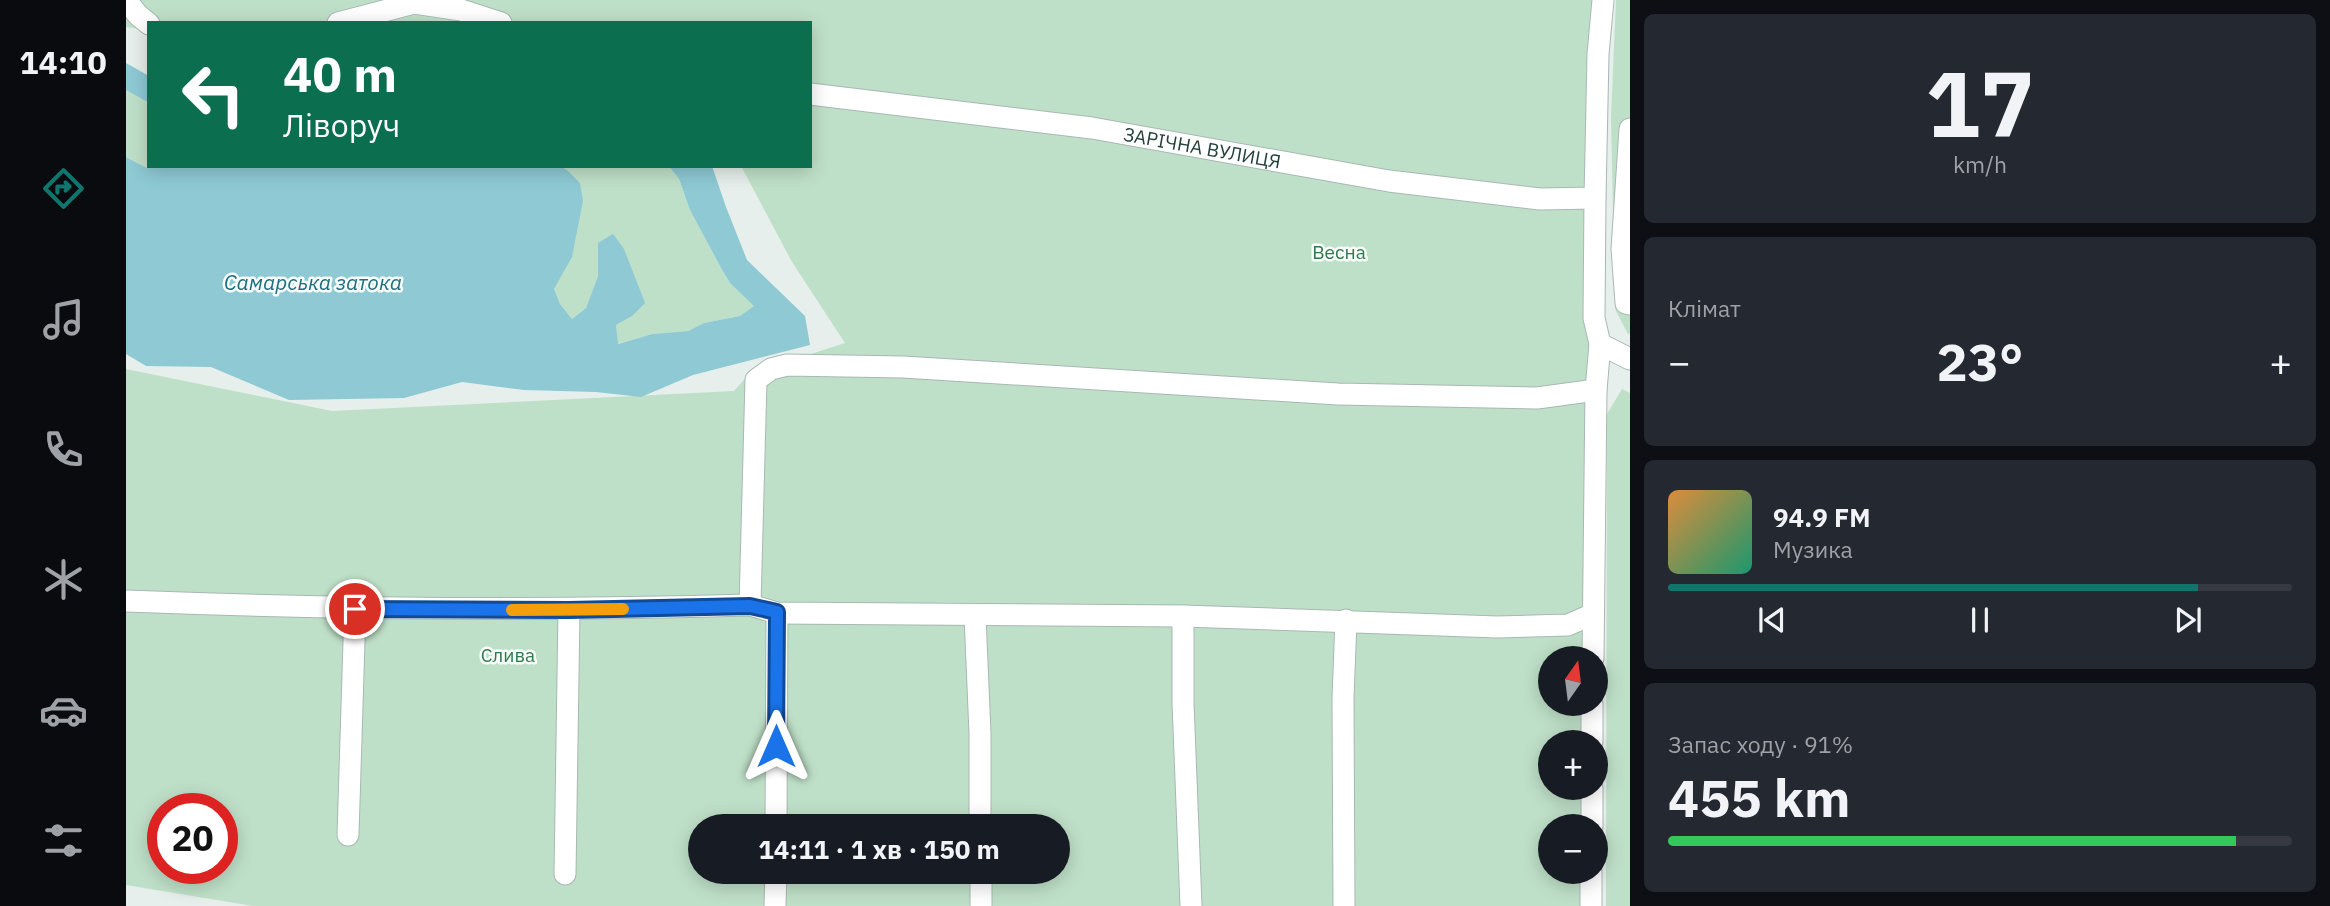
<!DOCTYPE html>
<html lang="uk">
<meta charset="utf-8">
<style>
body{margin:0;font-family:"IBM Plex Sans",sans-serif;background:#242831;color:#f1f3f6;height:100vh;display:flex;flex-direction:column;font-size:26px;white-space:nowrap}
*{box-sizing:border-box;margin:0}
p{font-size:23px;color:#9ea1a6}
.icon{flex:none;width:38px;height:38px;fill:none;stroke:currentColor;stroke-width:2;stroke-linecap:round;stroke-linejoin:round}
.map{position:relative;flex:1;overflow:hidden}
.drawer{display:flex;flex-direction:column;gap:14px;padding:14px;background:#0d0f14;width:700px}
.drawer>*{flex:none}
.top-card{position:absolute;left:21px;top:21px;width:665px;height:147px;border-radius:0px;box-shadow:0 4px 18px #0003;background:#0b6e4f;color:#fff;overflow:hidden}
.needle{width:46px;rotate:14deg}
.controls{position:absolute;left:1412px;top:646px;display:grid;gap:14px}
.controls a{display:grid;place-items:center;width:70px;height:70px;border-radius:50%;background:#171b24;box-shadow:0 4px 18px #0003;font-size:35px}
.speed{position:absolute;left:21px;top:793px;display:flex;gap:14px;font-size:35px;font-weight:700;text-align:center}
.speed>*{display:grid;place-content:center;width:91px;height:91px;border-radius:50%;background:#171b24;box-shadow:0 4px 18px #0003;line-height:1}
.speed .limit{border:10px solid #d22;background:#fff;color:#111}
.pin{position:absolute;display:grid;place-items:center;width:60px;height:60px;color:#fff;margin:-30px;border:4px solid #fff;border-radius:50%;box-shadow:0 2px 7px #0007}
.me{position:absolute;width:77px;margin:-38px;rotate:0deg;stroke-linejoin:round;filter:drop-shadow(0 0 5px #0008)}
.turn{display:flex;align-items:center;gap:24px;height:147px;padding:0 21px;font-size:32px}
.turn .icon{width:91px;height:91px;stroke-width:2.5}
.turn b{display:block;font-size:49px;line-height:60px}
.big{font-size:52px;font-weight:700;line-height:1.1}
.drawer .card{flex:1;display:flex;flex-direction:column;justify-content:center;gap:10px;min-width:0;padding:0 24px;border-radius:10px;background:#242831}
.drawer .dial{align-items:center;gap:0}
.dial b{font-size:91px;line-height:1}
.song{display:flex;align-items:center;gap:21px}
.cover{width:84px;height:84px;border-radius:10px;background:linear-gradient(135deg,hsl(30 70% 55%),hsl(160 70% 35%))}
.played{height:7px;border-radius:4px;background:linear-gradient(90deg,#0f766e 85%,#363941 85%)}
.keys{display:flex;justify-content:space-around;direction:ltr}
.heat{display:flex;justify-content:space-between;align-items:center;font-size:38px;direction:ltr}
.charge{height:10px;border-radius:5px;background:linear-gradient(90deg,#34c759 91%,#363941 0)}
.trip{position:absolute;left:562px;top:814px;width:382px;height:70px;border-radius:35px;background:#171b24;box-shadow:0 4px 18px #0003;font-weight:700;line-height:70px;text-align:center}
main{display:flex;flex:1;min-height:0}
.tab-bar{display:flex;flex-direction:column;width:126px;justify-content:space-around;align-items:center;background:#090b0e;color:#9ea1a6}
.tab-bar .icon{width:49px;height:49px}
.tab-bar .current{color:#0f766e}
.tab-bar b{font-size:32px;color:#f1f3f6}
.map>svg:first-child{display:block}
</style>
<main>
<nav class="tab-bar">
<b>14:10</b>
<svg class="icon current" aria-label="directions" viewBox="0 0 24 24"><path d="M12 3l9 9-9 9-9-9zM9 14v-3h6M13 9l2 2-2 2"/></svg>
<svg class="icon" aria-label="music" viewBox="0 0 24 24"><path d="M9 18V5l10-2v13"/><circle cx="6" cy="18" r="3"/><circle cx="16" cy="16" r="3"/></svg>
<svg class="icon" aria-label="phone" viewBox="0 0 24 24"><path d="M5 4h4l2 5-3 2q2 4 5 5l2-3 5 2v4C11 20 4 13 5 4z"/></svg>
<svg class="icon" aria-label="climate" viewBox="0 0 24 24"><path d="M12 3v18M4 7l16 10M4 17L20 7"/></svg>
<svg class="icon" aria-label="car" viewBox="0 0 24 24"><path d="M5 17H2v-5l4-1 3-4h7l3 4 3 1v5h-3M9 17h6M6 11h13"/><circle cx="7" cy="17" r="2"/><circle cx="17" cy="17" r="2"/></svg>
<svg class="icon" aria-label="filters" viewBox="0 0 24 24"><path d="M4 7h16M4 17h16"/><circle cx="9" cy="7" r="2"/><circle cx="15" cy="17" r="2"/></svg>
</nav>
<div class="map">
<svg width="1504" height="906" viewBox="0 0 1504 906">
<rect width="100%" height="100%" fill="#e6efeb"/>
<g fill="#bfe0c8" fill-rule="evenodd">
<path d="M0,0h1474l-16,517 -1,141h-33v46h33l-1,38h-32v46h32l-1,38h-31v46h31v34h-1328l-127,-21v-516l206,42 402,-20 15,-17 96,-31 -53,-81 -51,-96h69v-143h-293l-19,-6 -56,6h-293l-9,6 -14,-2zM37,808h59v60h-59zM574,826h357v46h-357z"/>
<path d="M1490,0h14v333l-2,1 -13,-25 -4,-192z"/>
<path d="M0,90l23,13v63h55l-57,2 -21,-11z"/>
<path d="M434,166h109l10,13 11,31 31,58 9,15 25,23 -15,10 -36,7 -16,8 -36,3 -35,10 -1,-19 16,-9 -2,-48 -6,-18 -26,-7v33l-12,32 -14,11 -12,-15 -7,-15c31,-44 20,-70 14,-119z"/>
<path d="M1496,389l8,4v513h-24l1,-492z"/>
</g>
<g fill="#8ec9d4">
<path d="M0,63l23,13v27l-23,-13z"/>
<path d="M0,157l21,11 57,-2h356l7,4 13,13 3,18 -11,56 -18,32 6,15 12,15 14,-11 12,-32v-33l15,-9 11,15 21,54 -13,13 -16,9 2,19 34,-10 36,-3 16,-8 36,-7 14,-10 -24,-23 -9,-15 -31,-58 -11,-31 -10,-13h43l14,41 21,53 58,56 5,29 -117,30 -52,22 -45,-5 -72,-2 -62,-8 -58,16 -115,2 -78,-33 -65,-1 -20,-12z"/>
</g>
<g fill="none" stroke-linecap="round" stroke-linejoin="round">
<defs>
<g id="minor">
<path d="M0,0l12,15 11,9"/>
<path d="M212,23l76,-20 47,7 40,13"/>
<path id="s1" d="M684,94l282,34 297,53 151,18 55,-1"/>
<path d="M1504,129l-8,120 4,54 4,1"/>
<path d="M1474,344l30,15"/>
<path d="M0,601c208,8 416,10 624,4l27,8 406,3 314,11 71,-2 25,-11"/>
<path d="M624,605l6,-225 15,-11 16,-4 116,2 435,27 199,4 59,-8"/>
<path d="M849,616l5,117v93"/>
<path d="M1057,616v87l8,203"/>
<path d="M1467,658l3,-268 4,-46 -6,-26 1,-120 3,-144 5,-54"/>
<path d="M1466,742v-38"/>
<path d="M650,826l1,-213"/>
<path d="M1466,826v-38"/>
<path d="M222,835l7,-226"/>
<path d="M855,872v34"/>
<path d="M439,874l4,-264"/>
<path d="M649,906l1,-34"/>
<path d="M1218,906l-1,-208 3,-78"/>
<path d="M1465,906v-34"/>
</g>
</defs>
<use href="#minor" stroke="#a8b8b2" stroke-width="23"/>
<use href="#minor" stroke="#fff" stroke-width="21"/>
</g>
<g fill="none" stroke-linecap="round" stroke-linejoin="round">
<defs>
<path id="route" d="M229,609l214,1 181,-4 27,6 -1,134"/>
</defs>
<use href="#route" stroke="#114b97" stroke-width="18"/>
<use href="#route" stroke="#1a73e8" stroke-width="12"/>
<path stroke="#f59e0b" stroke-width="12" d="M386,610l111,-1"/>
</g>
<g text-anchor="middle" stroke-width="5" stroke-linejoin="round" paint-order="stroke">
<g font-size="19" fill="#24423a" stroke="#f7fbf9">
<text dy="7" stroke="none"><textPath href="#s1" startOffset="396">ЗАРІЧНА ВУЛИЦЯ</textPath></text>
</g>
<g font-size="19" fill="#2d7a4b" stroke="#f7fbf9">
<text x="1213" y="259">Весна</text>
<text x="382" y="662">Слива</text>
</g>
<g font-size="21" font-style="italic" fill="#1c6f80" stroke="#f7fbf9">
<text x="187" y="290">Самарська затока</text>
</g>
</g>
</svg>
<div class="controls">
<a><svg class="needle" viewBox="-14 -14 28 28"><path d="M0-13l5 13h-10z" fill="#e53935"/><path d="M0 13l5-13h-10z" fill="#9ea1a6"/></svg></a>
<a>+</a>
<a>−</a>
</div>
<div class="speed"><div class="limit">20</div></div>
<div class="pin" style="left:229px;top:609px;background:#d93025"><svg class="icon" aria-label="arrive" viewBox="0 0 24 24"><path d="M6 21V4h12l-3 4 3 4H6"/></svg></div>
<svg class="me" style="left:650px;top:746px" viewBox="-20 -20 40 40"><path d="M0-17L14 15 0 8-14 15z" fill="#1a73e8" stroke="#fff" stroke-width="4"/></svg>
<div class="trip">14:11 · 1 хв · 150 m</div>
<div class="top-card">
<div class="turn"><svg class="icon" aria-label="left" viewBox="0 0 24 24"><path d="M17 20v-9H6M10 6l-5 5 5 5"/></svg><div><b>40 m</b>Ліворуч</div></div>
</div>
</div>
<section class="drawer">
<div class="card dial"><b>17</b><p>km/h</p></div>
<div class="card"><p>Клімат</p>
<div class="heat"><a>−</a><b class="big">23°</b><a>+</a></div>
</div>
<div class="card">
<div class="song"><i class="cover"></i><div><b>94.9 FM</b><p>Музика</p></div></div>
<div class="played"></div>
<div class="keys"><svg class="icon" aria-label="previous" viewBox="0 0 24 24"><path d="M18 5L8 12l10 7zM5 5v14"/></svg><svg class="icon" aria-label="pause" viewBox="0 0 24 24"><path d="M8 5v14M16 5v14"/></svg><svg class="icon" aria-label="next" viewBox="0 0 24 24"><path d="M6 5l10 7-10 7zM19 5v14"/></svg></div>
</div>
<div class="card"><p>Запас ходу · 91%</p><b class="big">455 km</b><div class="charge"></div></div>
</section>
</main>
